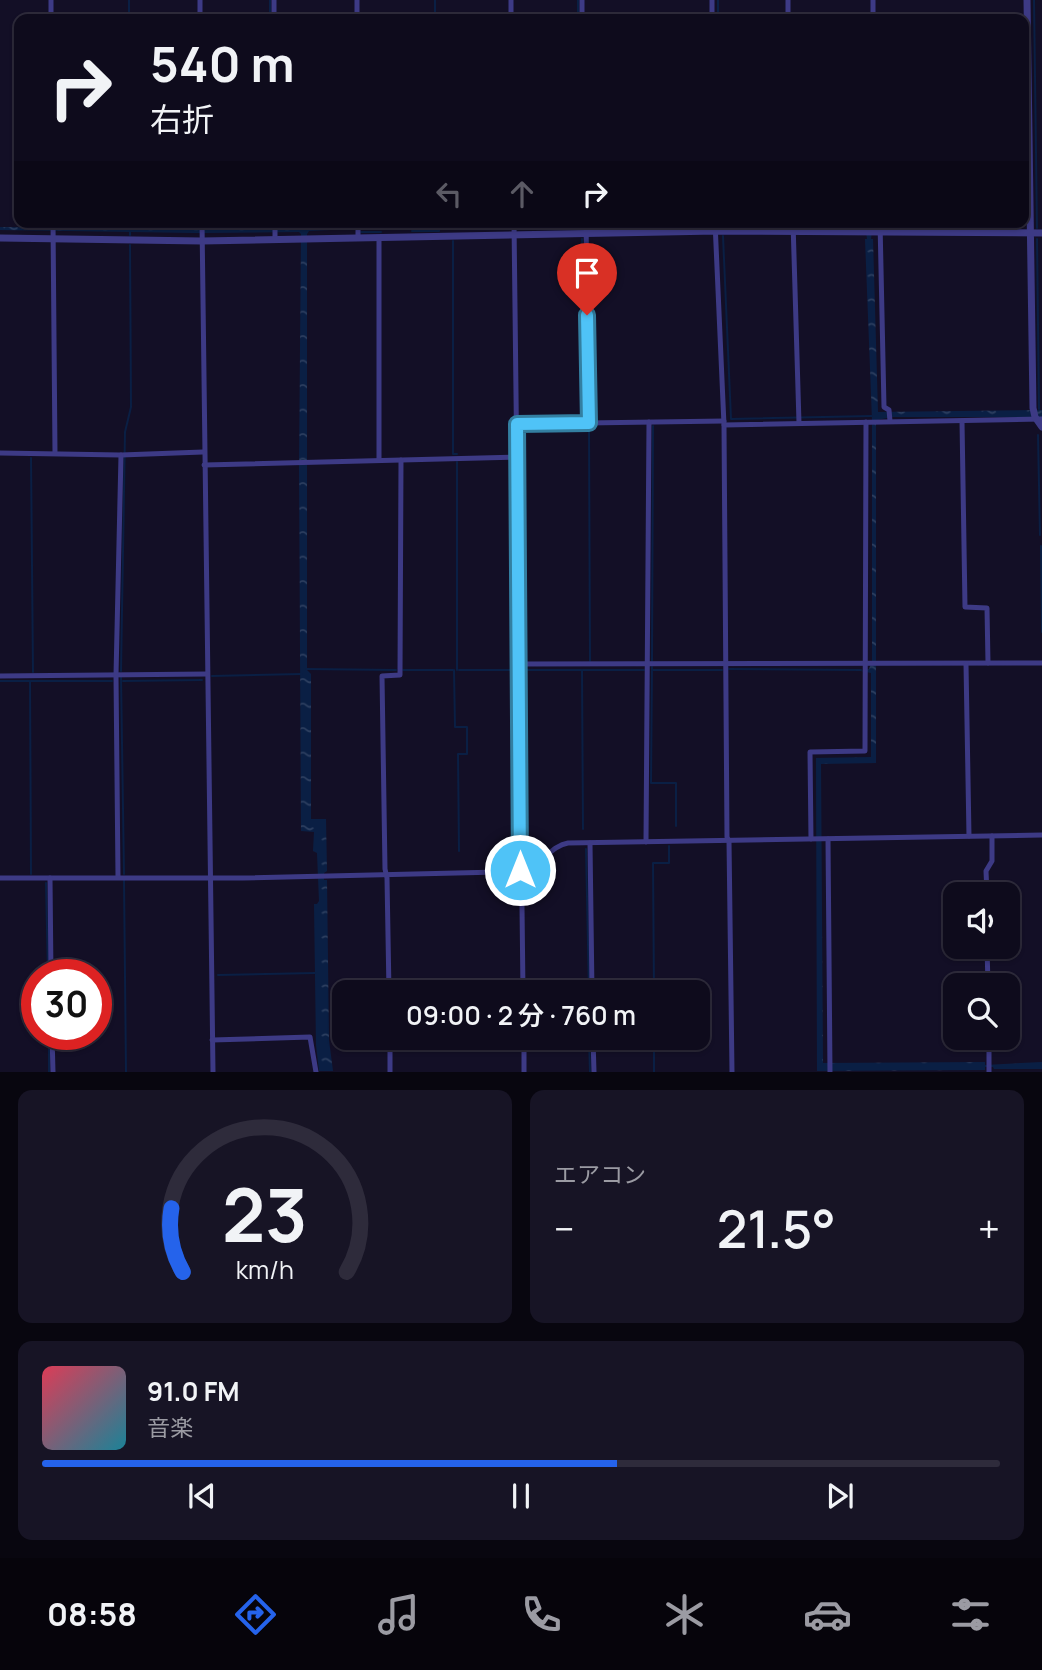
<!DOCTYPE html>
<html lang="ja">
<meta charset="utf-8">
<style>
body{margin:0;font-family:Manrope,"Noto Sans JP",sans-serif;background:#171425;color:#f1f3f6;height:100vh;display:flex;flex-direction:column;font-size:26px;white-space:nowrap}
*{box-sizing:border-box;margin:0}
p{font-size:23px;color:#9b9ba3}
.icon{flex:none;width:38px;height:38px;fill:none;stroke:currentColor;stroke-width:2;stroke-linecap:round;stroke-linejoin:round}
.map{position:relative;height:1072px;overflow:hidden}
.drawer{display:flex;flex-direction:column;gap:18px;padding:18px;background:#08060f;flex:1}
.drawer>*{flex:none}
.banner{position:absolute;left:14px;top:14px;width:1015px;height:214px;border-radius:14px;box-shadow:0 2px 5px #0004,0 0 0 2px #2e2b3b;background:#0e0b1c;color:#f1f3f6;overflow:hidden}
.controls{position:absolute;left:943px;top:882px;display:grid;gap:14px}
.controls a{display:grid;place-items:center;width:77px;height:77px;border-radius:14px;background:#0e0b1c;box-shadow:0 2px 5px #0004,0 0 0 2px #2e2b3b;font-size:35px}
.speed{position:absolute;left:21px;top:959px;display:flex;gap:14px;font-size:35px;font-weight:700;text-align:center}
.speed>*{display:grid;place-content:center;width:91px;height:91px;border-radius:50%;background:#0e0b1c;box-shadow:0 2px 5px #0004,0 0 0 2px #2e2b3b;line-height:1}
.speed .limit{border:10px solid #d22;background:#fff;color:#111}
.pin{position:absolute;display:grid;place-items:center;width:60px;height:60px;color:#fff;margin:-72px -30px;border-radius:50% 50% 50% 0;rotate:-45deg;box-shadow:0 0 7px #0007}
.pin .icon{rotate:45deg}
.me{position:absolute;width:77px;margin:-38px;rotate:0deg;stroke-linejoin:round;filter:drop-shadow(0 0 5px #0008)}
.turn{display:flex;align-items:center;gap:24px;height:147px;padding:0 21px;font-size:32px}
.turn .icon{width:91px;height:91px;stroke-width:2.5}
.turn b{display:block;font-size:49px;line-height:60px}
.lanes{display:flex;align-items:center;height:66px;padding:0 21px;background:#0003;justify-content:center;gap:35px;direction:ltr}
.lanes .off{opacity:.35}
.big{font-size:52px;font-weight:600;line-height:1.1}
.drawer .tile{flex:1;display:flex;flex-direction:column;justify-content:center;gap:10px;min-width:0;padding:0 24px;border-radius:14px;background:#171425}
.drawer .dial{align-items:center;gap:0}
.dial svg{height:182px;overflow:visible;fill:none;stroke:#2e2b3b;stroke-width:7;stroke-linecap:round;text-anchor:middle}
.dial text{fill:#f1f3f6;stroke:none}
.song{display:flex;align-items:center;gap:21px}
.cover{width:84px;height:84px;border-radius:10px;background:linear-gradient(135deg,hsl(350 70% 55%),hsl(190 70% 35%))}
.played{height:7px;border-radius:4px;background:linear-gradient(90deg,#2563eb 60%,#2e2b3b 60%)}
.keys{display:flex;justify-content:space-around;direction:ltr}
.heat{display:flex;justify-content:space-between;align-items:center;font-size:38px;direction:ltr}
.drawer .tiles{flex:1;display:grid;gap:18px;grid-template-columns:1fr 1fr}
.tile:last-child{grid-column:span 2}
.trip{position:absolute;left:332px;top:980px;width:378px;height:70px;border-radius:14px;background:#0e0b1c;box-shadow:0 2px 5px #0004,0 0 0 2px #2e2b3b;font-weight:600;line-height:70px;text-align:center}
.tabs{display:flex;height:112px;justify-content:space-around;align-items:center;background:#06040b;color:#9b9ba3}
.tabs .icon{width:49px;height:49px}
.tabs .active{color:#2563eb}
.tabs b{font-size:32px;color:#f1f3f6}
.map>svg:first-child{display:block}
</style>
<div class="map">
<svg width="1042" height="1072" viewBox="0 0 1042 1072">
<defs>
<pattern id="water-ripples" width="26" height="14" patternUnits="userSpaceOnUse" patternTransform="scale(1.75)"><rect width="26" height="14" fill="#0a1f44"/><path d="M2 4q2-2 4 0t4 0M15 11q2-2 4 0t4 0" fill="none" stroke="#2d3f60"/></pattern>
</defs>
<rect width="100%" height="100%" fill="#130f26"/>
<g fill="url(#water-ripples)">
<path d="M352,222v7l-43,2 -2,3v436l4,4v145h15l1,52 -3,2v7h3l2,160 4,31h-14l-3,-26 -2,-141h3l2,-3 -2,-48 -4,-2 1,-19 -13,-1 -2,-365 2,-232 -2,-2 -102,1 -197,-3v-3l299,3v-7z"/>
<path d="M865,222h8l-2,17h2l5,173 164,-2v7h-149l-17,3v343l-55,1 2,299 162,-1v3l57,-3v7h-48l-1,-2h-8v3l-168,1 -1,-313 55,-1v-84l-10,-2 8,-2 3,-8v-241l-7,-181h2z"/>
</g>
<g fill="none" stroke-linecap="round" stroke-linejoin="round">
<g stroke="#0a1f44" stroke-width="2">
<path d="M129,0v19"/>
<path d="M270,0v19"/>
<path d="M435,0v19"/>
<path d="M578,0v19"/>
<path d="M718,0v19"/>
<path d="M1034,0l3,228"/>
<path d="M130,222v13"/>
<path d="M271,222v9"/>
<path d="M581,222v7"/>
<path d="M722,222v4"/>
<path d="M589,227l123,-3"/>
<path d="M412,231h27v-9"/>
<path d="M361,232h20"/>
<path d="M723,236l8,183 141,-3"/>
<path d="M582,239l3,180"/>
<path d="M1037,239l2,170"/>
<path d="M453,241v213h4"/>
<path d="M589,426l1,235"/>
<path d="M1038,435l2,100"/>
<path d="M31,458l2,214"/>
<path d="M1041,546l1,86"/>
<path d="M652,661l1,-235"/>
<path d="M652,667l-1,116h25v43"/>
<path d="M306,669l90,1"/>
<path d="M729,669l132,1"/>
<path d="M403,670h50"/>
<path d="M454,670l1,57h12v27h-9l1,97"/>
<path d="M457,670v-208"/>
<path d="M459,670h55"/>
<path d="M524,670h120"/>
<path d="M582,670l1,159"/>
<path d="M653,670h69"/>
<path d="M121,671l4,-239 6,-25 -1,-162"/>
<path d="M212,676l90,-2"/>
<path d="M121,677l3,197"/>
<path d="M0,681h112"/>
<path d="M30,681l1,193"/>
<path d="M123,681l79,-1"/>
<path d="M586,849l3,143"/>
<path d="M124,880l2,192"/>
<path d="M46,883l2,92"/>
<path d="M218,975l97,-2"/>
<path d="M654,992l-1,-129h16v-17"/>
<path d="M49,1034v38"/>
<path d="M589,1038l1,34"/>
<path d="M654,1038v34"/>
</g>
<g stroke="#3d3a85" stroke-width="5">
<path d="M51,0v19"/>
<path d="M200,0v19"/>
<path d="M274,0v19"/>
<path d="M357,0v19"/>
<path d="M511,0v19"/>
<path d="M582,0v19"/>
<path d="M712,0v19"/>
<path d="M788,0v19"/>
<path d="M873,0v19"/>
<path d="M53,222l2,231"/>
<path d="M202,222l11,850"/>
<path d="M275,222v18"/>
<path d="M358,222v16"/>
<path d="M514,222l9,770"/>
<path d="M586,222l3,201"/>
<path d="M715,222l9,203 3,412 2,4 3,231"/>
<path d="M793,222l6,201"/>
<path d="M880,222l4,185 5,3 1,11"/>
<path d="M379,238v222"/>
<path d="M962,421l3,186 22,1 1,55"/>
<path d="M517,424l207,-3"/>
<path d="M724,425l318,-6"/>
<path d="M0,453l121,2 82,-3"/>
<path d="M204,465l313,-8"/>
<path d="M519,664l523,-1"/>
<path d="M966,664l3,172"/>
<path d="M0,676l207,-2"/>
<path d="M811,839l-1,-87 55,-1 1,-329"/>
<path d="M828,839l2,233"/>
<path d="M646,842l3,-420"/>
<path d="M590,843l2,149"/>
<path d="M118,877l-2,-202 5,-220"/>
<path d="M0,878h243l256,-6c14,0 27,-2 39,-10 10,-7 18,-17 30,-19l474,-8"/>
<path d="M50,878l1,97"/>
<path d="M987,894l-1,-23 6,-10v-25"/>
<path d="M987,947l1,38"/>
<path d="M389,992l-2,-114 -2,-9 -3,-193 18,-1 1,-215"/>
<path d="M52,1034l1,38"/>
<path d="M390,1038v34"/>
<path d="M524,1038v34"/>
<path d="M593,1038l1,34"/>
<path d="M989,1038v34"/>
<path d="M212,1040l98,-3 6,35"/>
</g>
<g stroke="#3d3a85" stroke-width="7">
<path d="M1027,0l6,408 2,9 7,10"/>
<path d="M0,238l202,3 514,-10 326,2"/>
</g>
</g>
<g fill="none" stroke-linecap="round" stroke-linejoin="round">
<defs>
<path id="route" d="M520,870l-3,-446 72,-1 -2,-108"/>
</defs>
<use href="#route" stroke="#337fa1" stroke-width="18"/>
<use href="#route" stroke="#4fc3f7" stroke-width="12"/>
</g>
</svg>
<div class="controls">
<a><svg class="icon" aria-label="sound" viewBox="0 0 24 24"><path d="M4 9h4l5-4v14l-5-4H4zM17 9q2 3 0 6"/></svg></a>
<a><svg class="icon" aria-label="search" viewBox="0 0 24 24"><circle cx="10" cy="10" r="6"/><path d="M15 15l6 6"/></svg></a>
</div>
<div class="speed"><div class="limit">30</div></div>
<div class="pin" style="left:587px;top:315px;background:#d93025"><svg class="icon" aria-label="arrive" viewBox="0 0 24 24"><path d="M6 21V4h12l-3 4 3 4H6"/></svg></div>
<svg class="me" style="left:520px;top:870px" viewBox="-20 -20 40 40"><circle r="17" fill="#4fc3f7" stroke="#fff" stroke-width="3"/><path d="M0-11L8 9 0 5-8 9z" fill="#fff"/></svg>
<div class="trip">09:00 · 2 分 · 760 m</div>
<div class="banner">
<div class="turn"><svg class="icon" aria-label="right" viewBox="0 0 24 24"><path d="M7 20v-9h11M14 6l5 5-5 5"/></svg><div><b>540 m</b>右折</div></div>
<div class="lanes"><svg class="icon off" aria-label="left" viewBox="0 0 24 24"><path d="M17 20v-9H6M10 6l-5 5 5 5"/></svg><svg class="icon off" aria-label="ahead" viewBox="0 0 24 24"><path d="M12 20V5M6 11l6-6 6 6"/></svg><svg class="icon" aria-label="right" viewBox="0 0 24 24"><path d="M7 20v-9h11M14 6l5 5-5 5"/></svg></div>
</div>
</div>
<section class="drawer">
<div class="tiles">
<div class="tile dial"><svg viewBox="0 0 100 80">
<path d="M14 69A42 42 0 1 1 86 69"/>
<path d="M14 69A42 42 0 0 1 9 41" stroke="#2563eb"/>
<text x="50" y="56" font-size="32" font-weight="700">23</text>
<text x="50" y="72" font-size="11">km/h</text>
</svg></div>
<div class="tile"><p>エアコン</p>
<div class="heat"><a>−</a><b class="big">21.5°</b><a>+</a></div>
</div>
<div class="tile">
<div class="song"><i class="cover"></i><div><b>91.0 FM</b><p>音楽</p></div></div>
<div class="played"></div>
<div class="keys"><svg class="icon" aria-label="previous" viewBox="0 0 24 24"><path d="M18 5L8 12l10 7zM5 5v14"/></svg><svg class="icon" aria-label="pause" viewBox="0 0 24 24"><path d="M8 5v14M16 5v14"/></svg><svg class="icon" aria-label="next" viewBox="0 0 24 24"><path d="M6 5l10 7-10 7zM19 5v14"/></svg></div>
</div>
</div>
</section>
<nav class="tabs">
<b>08:58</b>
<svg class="icon active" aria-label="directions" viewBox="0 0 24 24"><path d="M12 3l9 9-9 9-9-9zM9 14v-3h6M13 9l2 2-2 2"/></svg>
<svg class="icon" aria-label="music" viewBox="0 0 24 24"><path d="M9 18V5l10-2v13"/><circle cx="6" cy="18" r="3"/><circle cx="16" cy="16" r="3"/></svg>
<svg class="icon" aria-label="phone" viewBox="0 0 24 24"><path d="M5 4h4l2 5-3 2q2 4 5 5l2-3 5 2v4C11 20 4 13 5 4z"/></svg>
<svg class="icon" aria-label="climate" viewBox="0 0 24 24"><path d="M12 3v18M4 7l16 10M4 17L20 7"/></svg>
<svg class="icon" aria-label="car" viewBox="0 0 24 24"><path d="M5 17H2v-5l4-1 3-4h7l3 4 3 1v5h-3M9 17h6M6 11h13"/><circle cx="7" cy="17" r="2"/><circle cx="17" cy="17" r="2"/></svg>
<svg class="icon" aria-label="filters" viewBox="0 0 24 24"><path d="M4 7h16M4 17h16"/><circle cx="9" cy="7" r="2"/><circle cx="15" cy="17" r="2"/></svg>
</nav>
